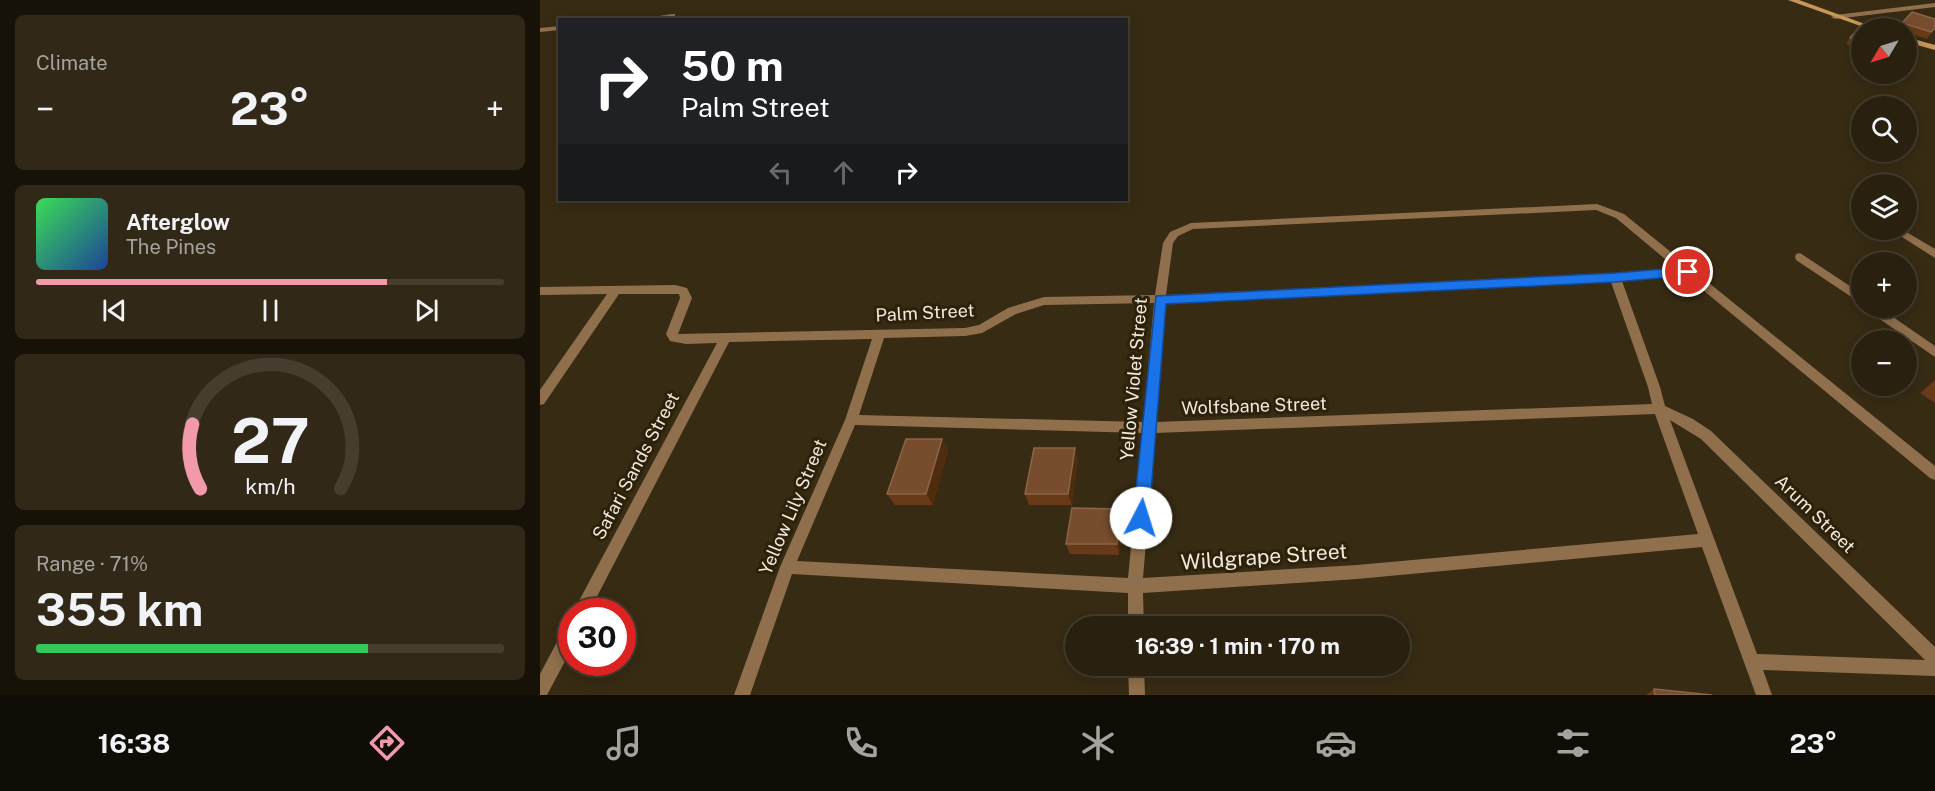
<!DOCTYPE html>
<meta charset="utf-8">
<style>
body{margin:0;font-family:"Public Sans",sans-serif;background:#312818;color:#f1f3f6;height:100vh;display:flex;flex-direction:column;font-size:22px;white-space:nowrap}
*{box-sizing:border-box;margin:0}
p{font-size:20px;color:#a5a39e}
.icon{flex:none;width:33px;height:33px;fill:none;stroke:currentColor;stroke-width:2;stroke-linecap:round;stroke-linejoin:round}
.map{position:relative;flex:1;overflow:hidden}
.details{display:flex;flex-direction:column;gap:15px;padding:15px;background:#171208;width:540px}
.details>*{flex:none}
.top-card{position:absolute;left:18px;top:18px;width:570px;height:183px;border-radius:0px;box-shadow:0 3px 15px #0003,0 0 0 2px #453e2f;background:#202124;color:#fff;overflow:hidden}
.needle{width:39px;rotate:232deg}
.controls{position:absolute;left:1311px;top:18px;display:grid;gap:12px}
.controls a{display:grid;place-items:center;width:66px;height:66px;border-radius:50%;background:#29200f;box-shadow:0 3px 15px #0003,0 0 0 2px #453e2f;font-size:30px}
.speed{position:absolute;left:18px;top:598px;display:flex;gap:12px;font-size:30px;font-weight:700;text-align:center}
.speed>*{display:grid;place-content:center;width:78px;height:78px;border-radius:50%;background:#29200f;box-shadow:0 3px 15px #0003,0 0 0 2px #453e2f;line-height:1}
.speed .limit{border:9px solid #d22;background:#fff;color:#111}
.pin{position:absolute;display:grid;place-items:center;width:51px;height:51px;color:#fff;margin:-26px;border:3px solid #fff;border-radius:50%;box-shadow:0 2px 6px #0007}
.me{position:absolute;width:66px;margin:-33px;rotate:5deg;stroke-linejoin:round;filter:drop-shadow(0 0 4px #0008)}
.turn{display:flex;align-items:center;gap:21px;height:126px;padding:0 24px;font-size:27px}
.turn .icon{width:78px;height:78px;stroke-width:2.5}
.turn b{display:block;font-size:42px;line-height:51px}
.lanes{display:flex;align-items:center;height:57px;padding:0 24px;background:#0003;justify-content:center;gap:30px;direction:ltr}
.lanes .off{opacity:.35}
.big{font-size:45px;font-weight:700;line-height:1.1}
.details .tile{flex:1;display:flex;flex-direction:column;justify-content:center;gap:9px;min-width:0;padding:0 21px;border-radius:9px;background:#312818}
.details .dial{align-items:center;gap:0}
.dial svg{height:156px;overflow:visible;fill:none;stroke:#453e2f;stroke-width:7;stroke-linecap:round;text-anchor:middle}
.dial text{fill:#f1f3f6;stroke:none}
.song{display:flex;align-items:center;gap:18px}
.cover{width:72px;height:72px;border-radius:9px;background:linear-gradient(135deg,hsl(130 70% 55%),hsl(220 70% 35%))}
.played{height:6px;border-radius:3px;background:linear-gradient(90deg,#f29aac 75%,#453e2f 75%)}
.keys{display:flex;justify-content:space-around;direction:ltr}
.heat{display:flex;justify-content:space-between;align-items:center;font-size:33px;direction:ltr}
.charge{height:9px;border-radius:4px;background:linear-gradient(90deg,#34c759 71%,#453e2f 0)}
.trip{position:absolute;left:525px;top:616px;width:345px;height:60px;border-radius:30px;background:#29200f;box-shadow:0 3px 15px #0003,0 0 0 2px #453e2f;font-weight:700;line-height:60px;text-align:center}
.dock{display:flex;height:96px;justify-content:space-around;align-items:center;background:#100d06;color:#a5a39e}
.dock .icon{width:42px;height:42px}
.dock .selected{color:#f29aac}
.dock b{font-size:27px;color:#f1f3f6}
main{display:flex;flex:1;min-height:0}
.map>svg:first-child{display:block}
</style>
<main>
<section class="details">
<div class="tile"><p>Climate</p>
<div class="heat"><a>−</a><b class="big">23°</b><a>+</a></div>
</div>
<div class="tile">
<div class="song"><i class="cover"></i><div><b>Afterglow</b><p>The Pines</p></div></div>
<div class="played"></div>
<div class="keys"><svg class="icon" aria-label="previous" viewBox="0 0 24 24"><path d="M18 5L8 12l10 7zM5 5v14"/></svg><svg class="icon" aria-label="pause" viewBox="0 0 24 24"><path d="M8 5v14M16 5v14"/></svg><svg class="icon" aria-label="next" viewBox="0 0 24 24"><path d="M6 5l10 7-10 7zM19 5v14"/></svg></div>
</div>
<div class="tile dial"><svg viewBox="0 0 100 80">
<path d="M14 69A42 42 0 1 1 86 69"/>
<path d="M14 69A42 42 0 0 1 10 36" stroke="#f29aac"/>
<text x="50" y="56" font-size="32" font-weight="700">27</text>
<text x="50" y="72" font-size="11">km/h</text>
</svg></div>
<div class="tile"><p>Range · 71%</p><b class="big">355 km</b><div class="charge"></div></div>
</section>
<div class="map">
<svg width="1395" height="695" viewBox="0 0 1395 695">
<rect width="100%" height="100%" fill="#372b14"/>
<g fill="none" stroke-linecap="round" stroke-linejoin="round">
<g fill="#90704c" fill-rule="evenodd">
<path d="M132,14h3v4l-41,2z"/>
<path d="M20,26v4l-20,2v-4z"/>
</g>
<g fill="#90704c" fill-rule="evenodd">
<path d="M1395,3v4l-100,12 -4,-2 4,-2z"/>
<path d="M1057,204l27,10 311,252v14l-5,-2 -244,-202 -64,5 38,106 5,19 28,13 18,12 224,216v29l-172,-6 9,25h-16l-54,-148 -345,32 -214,14 1,34h-16v-34l-336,-19 -42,121h-16l46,-128 65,-147 27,-81 -143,3 -140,270h-16l144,-269 -31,1 -16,-3 -4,-7 14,-36 -1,-4h-60l-75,110 -4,1v-15l67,-96 -67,1v-8l135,-2 12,3 5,10 -14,36 287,-6 14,-3 29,-17 36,-11 111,-2 8,-52 7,-11 21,-9zM1056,210l20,8 61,51 -62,5 -449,21 7,-52 5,-7 15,-7zM1071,282l37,105 4,17 -496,18 9,-119zM614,303l-11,119 -284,-7 25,-77 81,-2 17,-3 34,-19 28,-9zM1115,414l43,120 -341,31 -214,13 12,-145zM1130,420l31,19 224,221 -168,-6zM315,425l287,8 -14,145 -331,-17z"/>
<path d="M1351,230h12l32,19v9z"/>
<path d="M1260,253l62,41v10l-66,-44 -1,-3 1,-3z"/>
<path d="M1327,308h13l55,38v11l-67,-46z"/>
<path d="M32,623v25l-25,47h-7v-21l26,-49z"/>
<path d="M588,666h16l1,29h-16z"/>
</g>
<g fill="#c9965a" fill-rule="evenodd">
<path d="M1248,0h11l77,28h-10z"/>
<path d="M1366,37l29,8v5l-29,-8z"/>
</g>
</g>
<g fill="#683a18">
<path d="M1362,23l33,5 -8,11 -21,-7v-4h-7z"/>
<path d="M1322,28v21l-16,-5 4,-6z"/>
<path d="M1395,380v23l-15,-10z"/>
<path d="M402,439l6,11 -15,55h-38l-8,-11z"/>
<path d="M538,459l-6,46h-43l-4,-11z"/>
<path d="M584,520l-5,35 -49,-1 -4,-10z"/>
<path d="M1114,689l58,6h-66z"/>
</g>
<g fill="#4e2c0d">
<path d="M402,439l6,11 -15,55 -7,-11z"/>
<path d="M535,448l3,11 -6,46 -4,-11z"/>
<path d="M581,509l3,11 -5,35 -2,-11z"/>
</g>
<g fill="#774d2d" stroke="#8a6548" stroke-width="1.5">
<path d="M1372,12l23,7v9l-4,4 -29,-9z"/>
<path d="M1320,26l7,2h-5v14l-12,-4z"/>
<path d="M366,439h36l-16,55h-39z"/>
<path d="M494,448h41l-7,46h-43z"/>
<path d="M532,508l49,1 -4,35h-51z"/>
<path d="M1114,689l58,6h-57z"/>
</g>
<path fill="#1a73e8" stroke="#114b97" stroke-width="1.5" d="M1148,267l5,1 2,4 -2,3 -78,7 -449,22 -17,214 -2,5 -6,2 -6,-2 -2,-5 23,-222 459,-23z"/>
<g text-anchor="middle" stroke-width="6" stroke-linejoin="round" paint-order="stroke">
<g font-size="18" fill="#f1e9dc" stroke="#2d210a">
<text transform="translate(385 313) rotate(-3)" y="6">Palm Street</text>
<text transform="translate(594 379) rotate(-85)" y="6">Yellow Violet Street</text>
<text transform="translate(714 406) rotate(-2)" y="6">Wolfsbane Street</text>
<text transform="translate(96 466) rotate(-62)" y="6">Safari Sands Street</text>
<text transform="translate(253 507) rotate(-67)" y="6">Yellow Lily Street</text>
<text transform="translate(1275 514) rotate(44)" y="6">Arum Street</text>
</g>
<g font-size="21" fill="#f1e9dc" stroke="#2d210a">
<text transform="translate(724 557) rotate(-4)" y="7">Wildgrape Street</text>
</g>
</g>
</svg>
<div class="controls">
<a><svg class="needle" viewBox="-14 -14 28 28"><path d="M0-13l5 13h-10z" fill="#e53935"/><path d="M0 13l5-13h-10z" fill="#a5a39e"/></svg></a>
<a><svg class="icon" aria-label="search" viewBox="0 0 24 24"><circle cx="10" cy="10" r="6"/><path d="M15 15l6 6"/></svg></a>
<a><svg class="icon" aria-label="layers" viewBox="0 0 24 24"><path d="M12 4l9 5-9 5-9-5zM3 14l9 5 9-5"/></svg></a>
<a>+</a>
<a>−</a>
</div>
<div class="speed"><div class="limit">30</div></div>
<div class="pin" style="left:1148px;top:272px;background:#d93025"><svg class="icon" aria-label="arrive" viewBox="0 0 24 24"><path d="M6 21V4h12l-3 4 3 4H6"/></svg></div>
<svg class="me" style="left:601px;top:518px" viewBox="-20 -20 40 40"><circle r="19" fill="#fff"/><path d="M0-13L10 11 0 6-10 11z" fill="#1a73e8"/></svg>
<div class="trip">16:39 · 1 min · 170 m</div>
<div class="top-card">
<div class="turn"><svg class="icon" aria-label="right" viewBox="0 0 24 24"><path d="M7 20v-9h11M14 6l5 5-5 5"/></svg><div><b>50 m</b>Palm Street</div></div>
<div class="lanes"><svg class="icon off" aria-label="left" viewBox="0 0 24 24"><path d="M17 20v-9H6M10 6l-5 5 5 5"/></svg><svg class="icon off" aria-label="ahead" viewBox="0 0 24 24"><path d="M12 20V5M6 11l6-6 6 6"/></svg><svg class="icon" aria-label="right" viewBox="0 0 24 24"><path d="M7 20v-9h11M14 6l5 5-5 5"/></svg></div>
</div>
</div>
</main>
<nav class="dock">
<b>16:38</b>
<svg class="icon selected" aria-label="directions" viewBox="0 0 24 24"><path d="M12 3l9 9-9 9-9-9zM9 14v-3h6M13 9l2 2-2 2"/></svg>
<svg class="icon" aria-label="music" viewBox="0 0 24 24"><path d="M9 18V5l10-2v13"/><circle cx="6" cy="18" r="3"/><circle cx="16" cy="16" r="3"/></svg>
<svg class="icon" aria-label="phone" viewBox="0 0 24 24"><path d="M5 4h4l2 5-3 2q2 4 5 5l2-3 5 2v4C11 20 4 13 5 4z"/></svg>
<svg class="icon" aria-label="climate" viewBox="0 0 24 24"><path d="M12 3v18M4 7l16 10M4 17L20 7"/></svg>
<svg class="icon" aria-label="car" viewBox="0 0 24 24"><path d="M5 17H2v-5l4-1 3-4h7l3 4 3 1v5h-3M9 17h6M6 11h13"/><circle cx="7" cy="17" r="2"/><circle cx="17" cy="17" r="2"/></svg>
<svg class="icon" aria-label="filters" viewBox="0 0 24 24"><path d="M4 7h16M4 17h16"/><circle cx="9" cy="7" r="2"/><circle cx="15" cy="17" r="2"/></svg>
<b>23°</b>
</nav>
